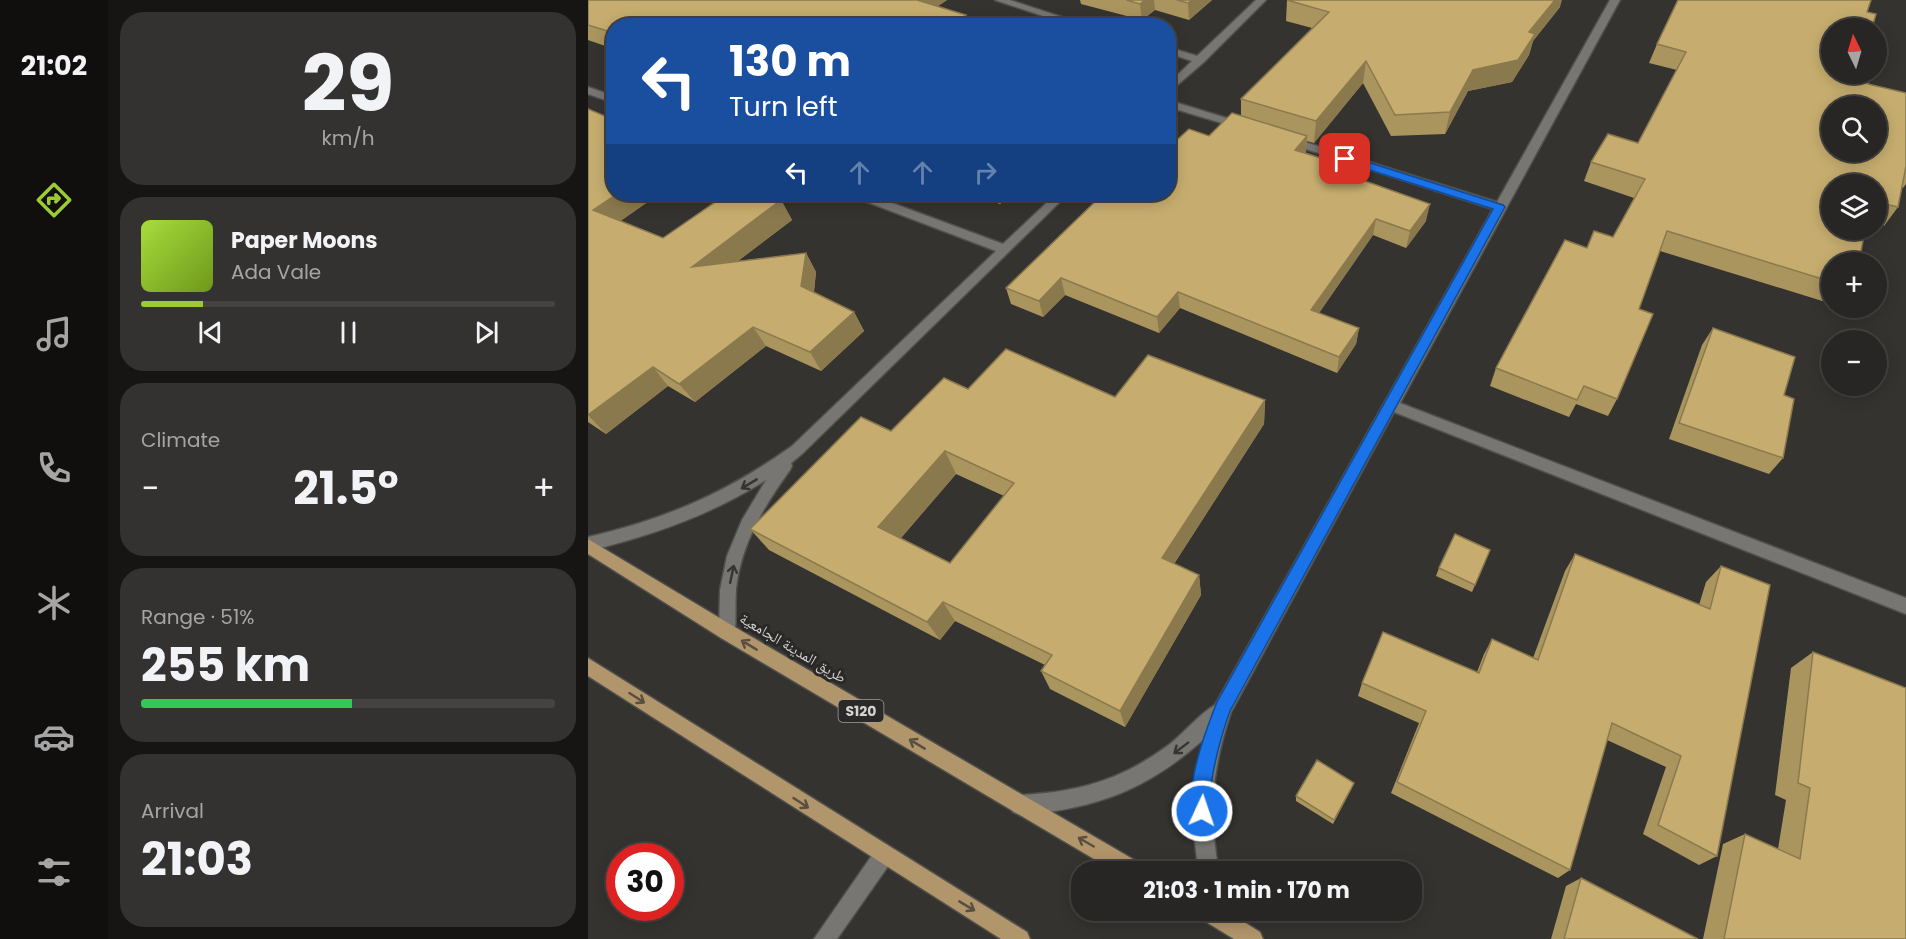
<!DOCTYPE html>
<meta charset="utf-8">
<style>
body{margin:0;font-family:Poppins,"Noto Naskh Arabic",sans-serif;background:#343231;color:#f1f3f6;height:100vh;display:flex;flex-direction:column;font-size:22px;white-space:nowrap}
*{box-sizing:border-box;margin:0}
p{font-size:20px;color:#a5a5a6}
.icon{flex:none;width:33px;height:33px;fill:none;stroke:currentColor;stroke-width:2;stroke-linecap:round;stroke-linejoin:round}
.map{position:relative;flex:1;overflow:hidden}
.drawer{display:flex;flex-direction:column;gap:12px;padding:12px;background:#161514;width:480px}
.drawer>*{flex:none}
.guide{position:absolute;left:18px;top:18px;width:570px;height:183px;border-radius:24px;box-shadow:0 3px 15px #0003,0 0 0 2px #444341;background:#1a4fa0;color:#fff;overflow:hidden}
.needle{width:39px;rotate:355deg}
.tools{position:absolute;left:1233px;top:18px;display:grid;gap:12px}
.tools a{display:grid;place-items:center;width:66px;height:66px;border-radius:50%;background:#282624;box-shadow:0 3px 15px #0003,0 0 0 2px #444341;font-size:30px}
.speed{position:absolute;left:18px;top:843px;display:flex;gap:12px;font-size:30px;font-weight:700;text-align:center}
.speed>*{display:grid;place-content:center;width:78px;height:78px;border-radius:50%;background:#282624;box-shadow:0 3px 15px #0003,0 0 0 2px #444341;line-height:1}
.speed .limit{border:9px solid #d22;background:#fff;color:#111}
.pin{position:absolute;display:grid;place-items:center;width:51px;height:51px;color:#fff;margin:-26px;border-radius:12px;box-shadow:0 3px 9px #0006}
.me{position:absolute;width:66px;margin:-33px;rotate:3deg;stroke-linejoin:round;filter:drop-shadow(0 0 4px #0008)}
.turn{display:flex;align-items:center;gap:21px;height:126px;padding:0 24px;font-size:27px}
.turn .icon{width:78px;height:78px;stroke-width:2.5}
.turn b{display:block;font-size:42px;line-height:51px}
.lanes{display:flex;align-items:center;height:57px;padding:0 24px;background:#0003;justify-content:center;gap:30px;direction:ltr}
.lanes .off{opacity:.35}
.big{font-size:45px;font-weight:700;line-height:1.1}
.drawer .card{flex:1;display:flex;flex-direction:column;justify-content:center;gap:9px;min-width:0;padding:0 21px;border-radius:24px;background:#343231}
.drawer .dial{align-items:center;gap:0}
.dial b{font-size:78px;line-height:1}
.song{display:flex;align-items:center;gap:18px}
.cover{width:72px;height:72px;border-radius:9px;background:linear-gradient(135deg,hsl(80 70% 55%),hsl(80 70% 35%))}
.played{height:6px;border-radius:3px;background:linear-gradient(90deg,#9cca32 15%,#444341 15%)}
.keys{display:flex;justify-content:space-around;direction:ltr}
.heat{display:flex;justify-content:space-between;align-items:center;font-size:33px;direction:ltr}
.charge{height:9px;border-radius:4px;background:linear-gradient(90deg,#34c759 51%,#444341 0)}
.trip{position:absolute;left:483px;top:861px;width:351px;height:60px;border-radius:24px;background:#282624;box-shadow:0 3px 15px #0003,0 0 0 2px #444341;font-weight:700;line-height:60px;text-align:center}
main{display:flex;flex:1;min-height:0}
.tabs{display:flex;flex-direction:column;width:108px;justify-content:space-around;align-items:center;background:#100f0e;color:#a5a5a6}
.tabs .icon{width:42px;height:42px}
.tabs .selected{color:#9cca32}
.tabs b{font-size:27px;color:#f1f3f6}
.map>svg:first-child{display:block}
</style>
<main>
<nav class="tabs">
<b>21:02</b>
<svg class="icon selected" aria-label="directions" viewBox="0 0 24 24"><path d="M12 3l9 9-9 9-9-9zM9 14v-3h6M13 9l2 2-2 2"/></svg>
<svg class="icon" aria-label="music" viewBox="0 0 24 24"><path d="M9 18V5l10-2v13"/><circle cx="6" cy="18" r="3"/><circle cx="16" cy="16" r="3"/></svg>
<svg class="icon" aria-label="phone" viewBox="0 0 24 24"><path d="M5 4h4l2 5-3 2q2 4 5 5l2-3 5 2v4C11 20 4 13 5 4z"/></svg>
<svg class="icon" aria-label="climate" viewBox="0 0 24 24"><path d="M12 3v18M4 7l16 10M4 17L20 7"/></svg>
<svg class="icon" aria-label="car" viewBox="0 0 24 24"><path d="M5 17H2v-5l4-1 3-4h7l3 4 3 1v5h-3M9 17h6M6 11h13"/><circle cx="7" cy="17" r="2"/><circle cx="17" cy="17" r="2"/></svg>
<svg class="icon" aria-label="filters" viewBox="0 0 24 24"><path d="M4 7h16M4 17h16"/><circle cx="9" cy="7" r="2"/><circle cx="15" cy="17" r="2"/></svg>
</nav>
<section class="drawer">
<div class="card dial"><b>29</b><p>km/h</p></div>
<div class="card">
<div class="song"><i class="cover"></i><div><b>Paper Moons</b><p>Ada Vale</p></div></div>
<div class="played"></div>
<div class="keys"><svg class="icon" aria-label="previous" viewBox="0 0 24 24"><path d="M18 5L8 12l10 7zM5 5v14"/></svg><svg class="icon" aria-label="pause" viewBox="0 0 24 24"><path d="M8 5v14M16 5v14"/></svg><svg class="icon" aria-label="next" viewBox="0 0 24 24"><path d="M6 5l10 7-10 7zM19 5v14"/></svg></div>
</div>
<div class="card"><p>Climate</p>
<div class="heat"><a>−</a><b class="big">21.5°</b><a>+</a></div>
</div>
<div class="card"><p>Range · 51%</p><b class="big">255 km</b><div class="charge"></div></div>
<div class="card"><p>Arrival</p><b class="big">21:03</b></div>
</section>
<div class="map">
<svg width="1318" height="939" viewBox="0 0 1318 939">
<rect width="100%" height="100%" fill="#353330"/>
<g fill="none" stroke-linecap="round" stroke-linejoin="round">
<defs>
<path id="lane" d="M296,845l7,3 3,7 -3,7 -54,77h-23l63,-91z"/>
<g id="street">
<path d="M407,0h15l79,26h-16z"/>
<path d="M668,0h10l-62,62 -36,31v-9l24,-23 -24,-8v-6l29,9z"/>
<path d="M1022,0h10l-220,403 506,195v16l-512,-202 -163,300c-19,56 -23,101 -12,160h-20c-8,-46 -8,-88 5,-133 -57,51 -108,70 -184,76l-7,-3 -3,-7 3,-7 7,-3c59,-3 102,-15 150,-51 15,-12 29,-30 45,-39l278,-496 -209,-67v-4h8l205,64z"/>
<path d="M0,87l26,9v7l-26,-9z"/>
<path d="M580,100l78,24 1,2 -5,3 -74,-22z"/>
<path d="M265,194h15l135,50 53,-50h12l-266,260 -11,9 1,3 -2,4c-26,36 -49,74 -54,119 -1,14 0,29 -1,43l-2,6 -6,2 -6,-2 -2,-6 1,-42 7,-34 15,-36 24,-40c-55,35 -115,56 -178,71v-14c78,-18 138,-44 204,-91l204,-195 -142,-54z"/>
</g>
<g id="primary">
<path d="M0,539l145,87 410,239 3,7h-30l-395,-234 -133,-84z"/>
<path d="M0,658l439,274 3,7h-29l-413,-263z"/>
<path d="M607,910h30l35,22 3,7h-29l-36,-22z"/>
</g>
</defs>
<use href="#lane" stroke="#4f4f4c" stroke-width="3"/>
<use href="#street" stroke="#4f4f4c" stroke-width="3"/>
<use href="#primary" stroke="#4f4f4c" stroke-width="3"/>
<use href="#lane" fill="#777673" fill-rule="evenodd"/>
<use href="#street" fill="#777673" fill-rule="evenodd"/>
<use href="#primary" fill="#b1956b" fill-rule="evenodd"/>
</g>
<g fill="#aa955f" fill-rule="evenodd">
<path d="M0,0h359l-9,6 -324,20v23l-26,-9z"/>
<path d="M492,0h132l-23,20 -34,-10 -13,10 -61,-16z"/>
<path d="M699,0l273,7 -27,34 -4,14 -17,27 -44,9 -23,43 -54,2 -28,-53 -49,60 -7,-2 -2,12 18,13 103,55 -20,27 -33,-13 -54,78 40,15 -3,16 -19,29 -157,-65 -21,25 -94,-38 -22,22 -32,-13 -5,-16 110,-91 93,-61 32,-20v-17l71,-71 -26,-7z"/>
<path d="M1244,28l36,56 38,9v91l-3,4 -1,-1 -4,20 -14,19 -8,-2v-40l-44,78v42l-172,-53 -21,58 -22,90 -9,17 -32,-12 -7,13 -79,-31 6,-18 91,-120 26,-11 21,-39 -50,-17 7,-19 47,-19 39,-73 -28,-7 8,-19z"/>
<path d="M0,109l19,8 7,77h45l-39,27 43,17 118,-38 11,20 -54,41 68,-8 10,19 -2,20 40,20 10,19 -43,40 -55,-25 -71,56 -27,-16 -62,48 -18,-12z"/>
<path d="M385,194h39l-12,10z"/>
<path d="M1125,328l70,130 -14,16 -100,-35 33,-94z"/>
<path d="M380,389l147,8 150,3 -1,24 -90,140 25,11 2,20 -76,132 -75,-38 -9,-18 4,-6 -90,-44 -15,19 -171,-90 -19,-21 141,-98zM368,474l48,22 -54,67 -49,-25z"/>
<path d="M902,550l-18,42 -36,-16 3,-8z"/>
<path d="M987,554l124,51 7,-23 15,-16 -4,290 -18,9 -56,-31 23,-67 -59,-27 -37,130 -12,8 -167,-85 28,-70 -61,-27 4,-13 115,-11 7,-18 8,-15 41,19 32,-87z"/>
<path d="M1225,652l93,287h-203l20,-95 22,-10 33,15 8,-49 -11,-5 16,-127z"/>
<path d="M764,788l-19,36 -37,-23v-5z"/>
<path d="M993,878l117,61h-147l15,-53z"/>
</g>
<g fill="#8b794e">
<path d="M326,0h33l-27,18z"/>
<path d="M557,0h9l1,10 -13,10 -2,-16z"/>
<path d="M604,0h20l-23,20 -1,-17z"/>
<path d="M967,0h7l-2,7 -27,34 -4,14 -17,27 -44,9 -23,43 5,-22 23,-42 56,-38z"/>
<path d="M378,15l3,11h-18z"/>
<path d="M778,61l-3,22 -49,60 2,-22z"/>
<path d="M719,136l-1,17 -12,14 1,-17z"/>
<path d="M29,194h42l-51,36 -15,-20z"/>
<path d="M409,194h15l-12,10z"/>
<path d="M193,200l11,20 -87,66 -13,-19z"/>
<path d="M842,204l-4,17 -20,27 4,-17z"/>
<path d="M788,219l-3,16 -63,91 1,-16z"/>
<path d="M218,253l10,19 -4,33 -11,-19z"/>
<path d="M473,278l4,17 -22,22 -4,-16z"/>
<path d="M590,292l2,16 -21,25 -2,-16z"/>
<path d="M266,312l10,19 -43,40 -11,-19z"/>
<path d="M165,327l13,19 -71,56 -16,-18z"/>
<path d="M771,328l-3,16 -19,29 2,-16z"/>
<path d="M65,367l15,19 -62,48 -18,-19z"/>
<path d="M677,400l-1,24 -99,154 -3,-20z"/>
<path d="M357,451l11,23 -64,74 -14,-21z"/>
<path d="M611,575l2,20 -76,132 -5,-16z"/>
<path d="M355,602l12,19 -15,19 -13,-18z"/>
</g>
<g fill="#c6ad6f" stroke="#8b794e" stroke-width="1.5" fill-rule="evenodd">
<path d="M0,0h329l49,15 -15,11h-337v7l-26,-8z"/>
<path d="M538,0h19l-5,4z"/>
<path d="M589,0h15l-4,3z"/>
<path d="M699,0h268l-26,32 6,2 -17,26 -45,10 -23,42 -55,3 -29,-54 -50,60 -75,-22 88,-87z"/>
<path d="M1090,0h193l-4,12 9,2 -4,14h-40v46h39l-3,10 38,9v73l-8,41 -21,-5 -1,1v-19h-44v46h33l-6,32h-27v20l-165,-51 -28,78 14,5 -36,85 -33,-13 -7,14 -81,-32 69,-128 22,8 7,-17 19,6 32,-58 -54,-17 17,-28 30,9 48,-91 -29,-8zM1244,106h44v46h-44z"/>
<path d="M0,109l19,8 7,-4v81h3l-24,16 70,28 64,-44h38l16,6 -89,67 114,-14 -5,33 53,26 -44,40 -57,-25 -74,57 -26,-17 -65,48z"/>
<path d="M644,113l75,23 -12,14 29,9 -4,6 110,39 -20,27 -34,-12 -65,91 48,18 -20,29 -161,-65 -21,25 -96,-39 -22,23 -33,-13 97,-94 13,3 4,-3h48v-46l21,-19 20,7z"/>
<path d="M1125,328l82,29 -11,38 10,4 -11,59 -104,-35z"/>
<path d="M418,349l109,48 33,-42 117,45 -103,158 37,17 -79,136 -79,-40 11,-16 -109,-53 -16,20 -177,-93 111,-112 30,14 53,-53 24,11zM357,451l69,32 -64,80 -72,-36z"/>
<path d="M867,534l35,16 -15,35 -36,-17z"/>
<path d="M987,554l135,55 11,-43 49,19 -53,271 -59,-31 23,-69 -69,-33 -42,147 -173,-88 29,-71 -64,-28 21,-51 96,41 13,-34 46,21z"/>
<path d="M1225,652l93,36v251h-182l21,-105 55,25 10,-71 -12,-5z"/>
<path d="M729,760l37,23 -20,37 -38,-24z"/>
<path d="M993,878l117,61h-134z"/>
</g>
<defs><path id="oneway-shaft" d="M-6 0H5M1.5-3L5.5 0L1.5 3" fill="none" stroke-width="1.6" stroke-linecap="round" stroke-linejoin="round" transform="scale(1.5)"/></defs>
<g stroke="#363532">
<use href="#oneway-shaft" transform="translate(161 484) rotate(149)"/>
<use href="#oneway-shaft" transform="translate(144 574) rotate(-78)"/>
<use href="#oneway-shaft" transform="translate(593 748) rotate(143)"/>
</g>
<g stroke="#5a4f3f">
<use href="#oneway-shaft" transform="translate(161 645) rotate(-149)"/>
<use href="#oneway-shaft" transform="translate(49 698) rotate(33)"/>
<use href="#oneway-shaft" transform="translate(329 744) rotate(-149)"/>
<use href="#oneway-shaft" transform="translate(213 803) rotate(33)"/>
<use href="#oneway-shaft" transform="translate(498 842) rotate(-150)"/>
<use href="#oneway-shaft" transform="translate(379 906) rotate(31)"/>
</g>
<path fill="#1a73e8" stroke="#114b97" stroke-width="1.5" d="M757,155l158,50 2,2 -275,504c-9,25 -15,48 -19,74 -2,11 1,22 -3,32l-6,3 -7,-3c-12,-29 11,-87 22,-115l276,-493 -152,-48 -1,-2z"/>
<g text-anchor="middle" stroke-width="6" stroke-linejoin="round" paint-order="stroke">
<rect fill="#2b2927" stroke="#a1a09e" stroke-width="1.5" x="250.5" y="700" width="45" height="22" rx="4.5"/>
<g font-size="14" font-weight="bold" fill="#d3d3d1">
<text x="273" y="716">S120</text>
</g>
<g font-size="15" fill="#d3d3d1" stroke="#2b2927">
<text transform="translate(205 648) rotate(31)" y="5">طريق المدينة الجامعية</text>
</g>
</g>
</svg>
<div class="tools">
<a><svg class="needle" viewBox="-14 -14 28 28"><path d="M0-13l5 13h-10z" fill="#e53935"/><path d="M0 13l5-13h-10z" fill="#a5a5a6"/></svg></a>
<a><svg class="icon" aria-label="search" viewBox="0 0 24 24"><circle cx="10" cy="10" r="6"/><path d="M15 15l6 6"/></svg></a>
<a><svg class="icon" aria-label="layers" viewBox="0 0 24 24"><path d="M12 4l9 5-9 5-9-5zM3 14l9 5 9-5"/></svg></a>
<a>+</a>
<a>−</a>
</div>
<div class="speed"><div class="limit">30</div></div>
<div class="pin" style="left:757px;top:159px;background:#d93025"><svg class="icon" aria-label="arrive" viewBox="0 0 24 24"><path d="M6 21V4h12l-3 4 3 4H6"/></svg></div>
<svg class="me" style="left:614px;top:811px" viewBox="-20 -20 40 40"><circle r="17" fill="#1a73e8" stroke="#fff" stroke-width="3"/><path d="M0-11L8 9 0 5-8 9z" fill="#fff"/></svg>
<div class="trip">21:03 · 1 min · 170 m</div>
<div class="guide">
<div class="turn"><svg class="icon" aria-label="left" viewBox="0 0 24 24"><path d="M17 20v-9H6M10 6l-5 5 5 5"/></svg><div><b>130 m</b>Turn left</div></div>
<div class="lanes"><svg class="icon" aria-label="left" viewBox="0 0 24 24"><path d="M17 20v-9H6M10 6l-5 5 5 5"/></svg><svg class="icon off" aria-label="ahead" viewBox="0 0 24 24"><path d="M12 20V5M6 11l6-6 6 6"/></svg><svg class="icon off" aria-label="ahead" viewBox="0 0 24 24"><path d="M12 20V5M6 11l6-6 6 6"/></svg><svg class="icon off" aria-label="right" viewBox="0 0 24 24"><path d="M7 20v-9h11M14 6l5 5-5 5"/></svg></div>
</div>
</div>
</main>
